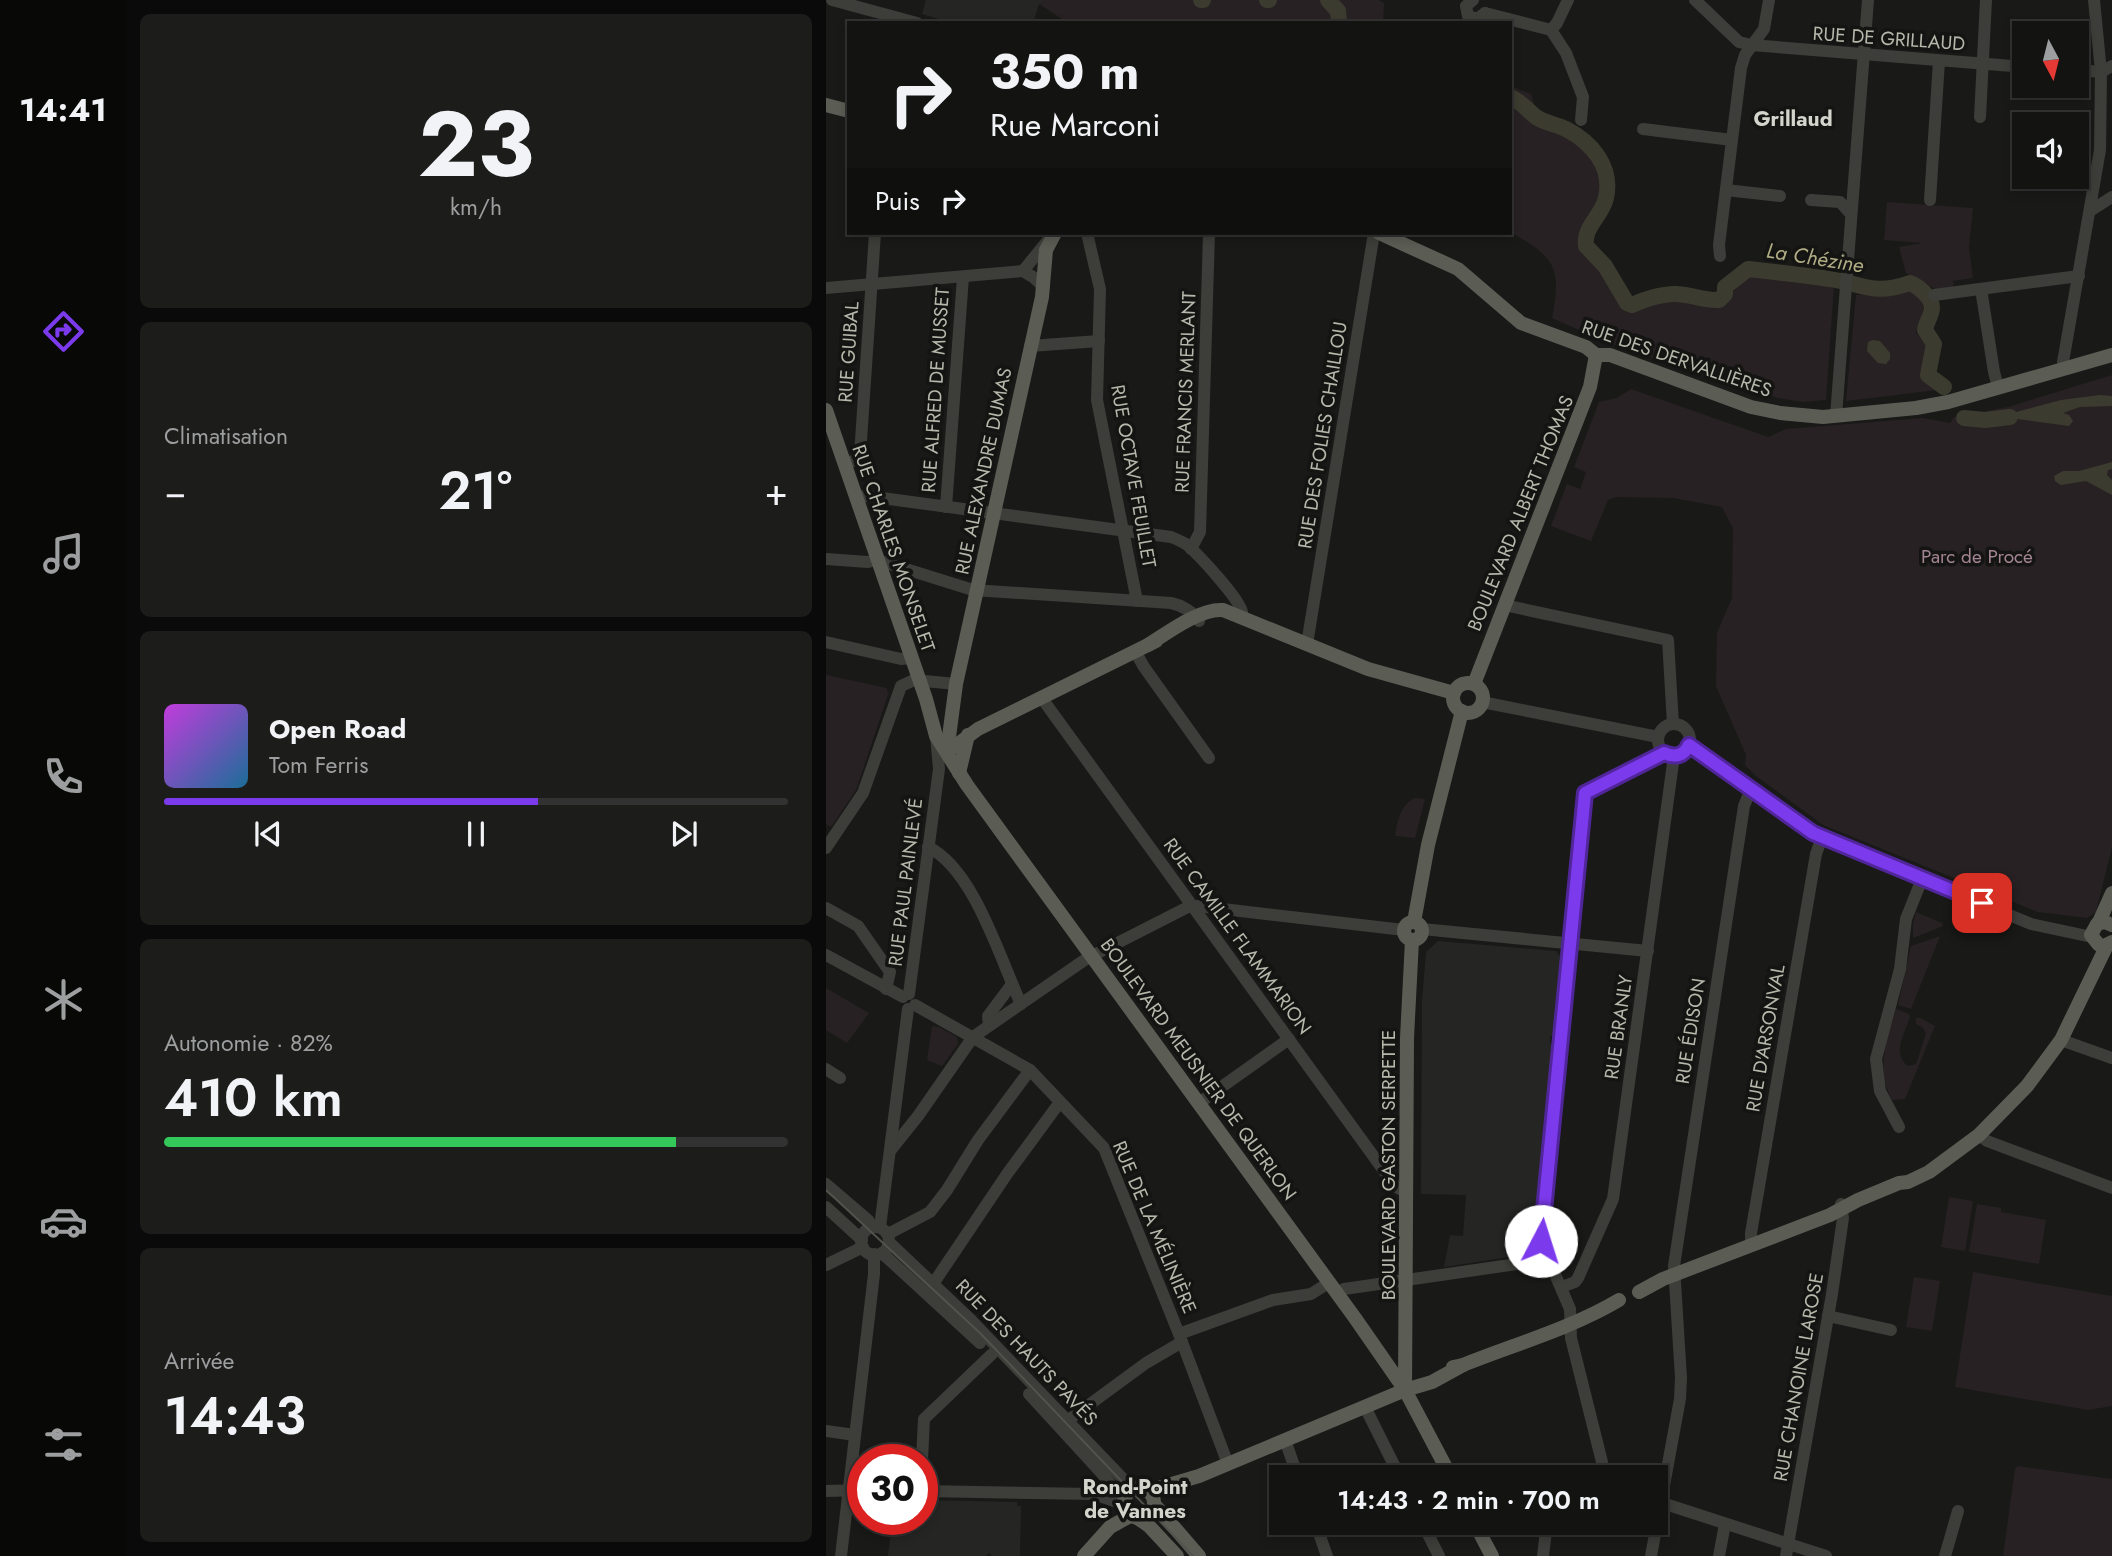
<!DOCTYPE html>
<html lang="fr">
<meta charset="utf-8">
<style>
body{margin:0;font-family:Jost,sans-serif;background:#1c1c1b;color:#f1f3f6;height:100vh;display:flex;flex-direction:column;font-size:26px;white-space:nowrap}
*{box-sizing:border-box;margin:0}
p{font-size:23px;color:#9d9e9f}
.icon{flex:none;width:38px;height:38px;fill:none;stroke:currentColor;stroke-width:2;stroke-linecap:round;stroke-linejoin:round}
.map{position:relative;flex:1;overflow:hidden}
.drawer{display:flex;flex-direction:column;gap:14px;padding:14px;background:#0a0a0a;width:700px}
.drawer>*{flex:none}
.banner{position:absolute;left:21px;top:21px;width:665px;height:214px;border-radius:0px;box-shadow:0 4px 10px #0003,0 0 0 2px #323232;background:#131312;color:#f1f3f6;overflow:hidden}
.needle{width:46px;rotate:173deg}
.controls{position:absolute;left:1186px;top:21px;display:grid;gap:14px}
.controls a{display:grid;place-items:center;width:77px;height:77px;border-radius:0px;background:#131312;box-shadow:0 4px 10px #0003,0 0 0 2px #323232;font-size:35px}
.speed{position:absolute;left:21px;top:1444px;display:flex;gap:14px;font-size:35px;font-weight:700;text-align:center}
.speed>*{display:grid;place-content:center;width:91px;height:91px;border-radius:50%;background:#131312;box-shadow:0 4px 10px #0003,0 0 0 2px #323232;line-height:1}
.speed .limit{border:10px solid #d22;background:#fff;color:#111}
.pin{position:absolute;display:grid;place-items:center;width:60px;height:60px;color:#fff;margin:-30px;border-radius:14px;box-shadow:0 4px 10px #0006}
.me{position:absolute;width:77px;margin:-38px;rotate:5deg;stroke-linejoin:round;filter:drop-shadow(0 0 5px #0008)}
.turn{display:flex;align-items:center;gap:24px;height:147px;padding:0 28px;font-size:32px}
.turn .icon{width:91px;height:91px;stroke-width:2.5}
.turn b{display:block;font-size:49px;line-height:60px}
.then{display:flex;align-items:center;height:66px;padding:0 28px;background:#0003;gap:14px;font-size:26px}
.big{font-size:52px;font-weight:600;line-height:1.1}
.drawer .tile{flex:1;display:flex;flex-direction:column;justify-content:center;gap:10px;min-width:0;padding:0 24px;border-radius:10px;background:#1c1c1b}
.drawer .dial{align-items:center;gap:0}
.dial b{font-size:91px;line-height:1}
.song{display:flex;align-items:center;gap:21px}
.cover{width:84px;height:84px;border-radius:10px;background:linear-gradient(135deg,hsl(290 70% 55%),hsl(200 70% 35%))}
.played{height:7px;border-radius:4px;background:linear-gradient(90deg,#7c3aed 60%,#323232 60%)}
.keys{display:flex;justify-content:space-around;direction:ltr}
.heat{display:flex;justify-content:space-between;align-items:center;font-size:38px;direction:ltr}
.charge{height:10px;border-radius:5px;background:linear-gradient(90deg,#34c759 82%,#323232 0)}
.trip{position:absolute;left:443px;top:1465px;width:399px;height:70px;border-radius:0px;background:#131312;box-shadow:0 4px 10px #0003,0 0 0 2px #323232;font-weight:600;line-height:70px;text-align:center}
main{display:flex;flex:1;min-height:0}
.dock{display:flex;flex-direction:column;width:126px;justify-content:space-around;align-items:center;background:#080807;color:#9d9e9f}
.dock .icon{width:49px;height:49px}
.dock .selected{color:#7c3aed}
.dock b{font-size:32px;color:#f1f3f6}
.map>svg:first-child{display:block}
</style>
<main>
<nav class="dock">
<b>14:41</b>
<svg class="icon selected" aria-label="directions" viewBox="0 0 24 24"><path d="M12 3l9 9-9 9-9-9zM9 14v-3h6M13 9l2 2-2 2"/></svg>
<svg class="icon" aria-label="music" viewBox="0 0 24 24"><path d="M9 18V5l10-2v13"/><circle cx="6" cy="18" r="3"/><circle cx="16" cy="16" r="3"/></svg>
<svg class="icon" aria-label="phone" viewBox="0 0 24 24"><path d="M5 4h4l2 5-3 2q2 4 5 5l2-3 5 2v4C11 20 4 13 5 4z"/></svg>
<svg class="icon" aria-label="climate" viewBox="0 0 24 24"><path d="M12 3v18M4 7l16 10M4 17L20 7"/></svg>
<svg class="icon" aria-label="car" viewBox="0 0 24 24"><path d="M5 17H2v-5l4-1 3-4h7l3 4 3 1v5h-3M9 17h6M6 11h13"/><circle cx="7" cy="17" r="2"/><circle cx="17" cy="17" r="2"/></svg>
<svg class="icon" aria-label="filters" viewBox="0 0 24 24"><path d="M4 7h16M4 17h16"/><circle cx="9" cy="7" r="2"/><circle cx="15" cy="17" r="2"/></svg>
</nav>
<section class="drawer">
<div class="tile dial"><b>23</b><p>km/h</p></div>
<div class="tile"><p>Climatisation</p>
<div class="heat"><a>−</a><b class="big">21°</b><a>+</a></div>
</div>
<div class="tile">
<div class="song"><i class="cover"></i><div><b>Open Road</b><p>Tom Ferris</p></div></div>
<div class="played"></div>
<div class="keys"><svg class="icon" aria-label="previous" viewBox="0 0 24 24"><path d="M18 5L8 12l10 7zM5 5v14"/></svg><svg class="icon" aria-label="pause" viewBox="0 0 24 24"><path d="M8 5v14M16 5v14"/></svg><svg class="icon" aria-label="next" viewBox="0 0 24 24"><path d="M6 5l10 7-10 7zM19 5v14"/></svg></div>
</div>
<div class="tile"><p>Autonomie · 82%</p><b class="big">410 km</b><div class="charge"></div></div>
<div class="tile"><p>Arrivée</p><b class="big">14:43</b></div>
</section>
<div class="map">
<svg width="1286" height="1556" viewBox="0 0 1286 1556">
<rect width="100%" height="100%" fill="#191918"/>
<g fill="#252624">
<path d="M100,0h118l-3,5 -2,-1 -6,19h-81l-30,-9z"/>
<path d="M612,941l118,10 5,6 -8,79h-3v7l2,1 -19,200 -11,11 -78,12 6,-32 13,1 3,-41 -45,-1 1,-193 4,-49z"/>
<path d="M96,1500l95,2v4h4l-1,50h-28l-3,-3 -3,3h-98l4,-37h30z"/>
</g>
<g fill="#272123">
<path d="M218,0h335l5,3 -1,20h-311l-6,-1 -25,-17z"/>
<path d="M684,86l21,8 6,21 11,10 42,22 13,47 -22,45c6,12 13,18 21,28 10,14 14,31 27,43 31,-16 53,-12 87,-5l10,-6 25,-25 83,11 -8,115 -23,2 -25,-4 -38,-10 -134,-46 -54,-24c10,-51 3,-61 -42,-86z"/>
<path d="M1061,202l86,6 -4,39 4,31 -20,3 1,8 -17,1 -31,-17 -7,-26 23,-4 -38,-3z"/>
<path d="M1084,287l16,17 -10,28 11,15 -6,31 17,12 -92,11 10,-106 32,-1z"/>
<path d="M1286,375v472l-16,65 -9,6 -49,-6 -215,-87 -67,-49 -11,-11 1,-10 -30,-69 1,-53 15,-35 1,-70 -11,-21 -49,-9 -57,-1 -8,3 -17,41 -40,-15 16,-42 13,5 6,-17 -12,-5 25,-65 18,-4 14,-9 137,48 18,-8 137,-11 27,5 4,-6 54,-10z"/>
<path d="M0,675l61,13v3l2,1 -33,98 -25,37 -5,-3z"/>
<path d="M589,798l10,1 -10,39 -20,-2c2,-15 6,-32 20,-38z"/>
<path d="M1090,912l26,11 1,3 -30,12v-15z"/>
<path d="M1114,936l-29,73 -13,-4 13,-59z"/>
<path d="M0,988l43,25 -22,30 -21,-13z"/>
<path d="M1070,1009l13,5 1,3c-5,16 -19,36 -2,49l8,-2 10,-30 -3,-6 -7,-4v-6h4l15,8 -30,73 -13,1c-17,-31 -5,-60 4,-91z"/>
<path d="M106,1026l7,1 18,10 1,7 -16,22 -15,-6z"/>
<path d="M1123,1197l24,4 -8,50 -24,-4z"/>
<path d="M1151,1204l24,4v4l45,8 -7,44 -70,-12z"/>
<path d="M1147,1272l139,24v110l-24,4 -133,-23z"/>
<path d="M1088,1277l26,4 -8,50 -26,-4z"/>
<path d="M1192,1466l94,13v77h-109l12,-87z"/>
</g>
<g fill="#3c3b2f">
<path d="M1047,340l7,1 10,12v6l-4,5 -8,-1 -11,-12 1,-9z"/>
<path d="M1274,395l12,1v10l-32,1 -17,6 6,2 4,6 -4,5 -52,-7 -27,6v-6l71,-19z"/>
<path d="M1286,462v7l-4,1 -1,5 5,5v15l-26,-14 -25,4 -6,-4 -1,-5 9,-5h16z"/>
</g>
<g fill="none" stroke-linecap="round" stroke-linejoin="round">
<g stroke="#3c3b2f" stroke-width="16">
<path d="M375,0h2"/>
<path d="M441,0h2"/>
<path d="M502,0l10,11 1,12"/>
<path d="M684,97c11,4 17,13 26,20 9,6 20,7 30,12 25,13 47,37 40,69 -4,18 -23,29 -20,48l19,20 22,37 5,2c12,-6 30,-11 43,-11 15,0 29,7 44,6l6,-6v-7l23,-18c27,3 55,6 82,10 34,5 43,17 80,4 8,3 22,14 22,25 0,7 -6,14 -7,22l9,14 -6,31 16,12"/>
<path d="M1138,418l21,2 25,-3"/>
</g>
<g stroke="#3d3e39" stroke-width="12">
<path d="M6,0l85,23"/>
<path d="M647,0l-7,6 2,10 9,3 8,-6"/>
<path d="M869,0l44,42 12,3 274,22"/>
<path d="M659,13l66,17 6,-7 11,-23"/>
<path d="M725,30l15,23 17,44 -2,23"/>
<path d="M1251,70l24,2 11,-6"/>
<path d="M1154,117l6,-117"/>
<path d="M817,129l89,11"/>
<path d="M900,190l54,6"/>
<path d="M985,200l29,2 10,11"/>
<path d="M1104,200l9,-139"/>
<path d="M1264,211l22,-14"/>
<path d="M261,233l13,56 -3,111 40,201"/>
<path d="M894,256l-1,-11 22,-177 4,-13 19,-26 5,-29"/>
<path d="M197,271l26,-32"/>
<path d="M0,288l197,-17 10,6 11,10"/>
<path d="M1155,289l13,83 4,15"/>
<path d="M1108,295l145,-19"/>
<path d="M204,346l69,-5"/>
<path d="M1240,369l-3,-7 37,-212 1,-78 -7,-72"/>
<path d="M1010,416l32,-416"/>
<path d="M19,464l13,-5 2,-4 15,-222"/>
<path d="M31,497l10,-1 304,41c5,2 10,4 15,7 12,10 53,54 56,68l-1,4"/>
<path d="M120,507l17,-230"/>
<path d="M365,549l9,-17 9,-299"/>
<path d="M0,559l42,3 9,-2 96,30 198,13c10,2 23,9 28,18"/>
<path d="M678,605l164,35 5,84"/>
<path d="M0,642l75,17 10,-1"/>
<path d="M481,644l67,-411"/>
<path d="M309,651l9,16 65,91"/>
<path d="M215,697l354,489 12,7"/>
<path d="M656,702l176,35"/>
<circle cx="848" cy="740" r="16"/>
<path d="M863,745l133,92 209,87 61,13"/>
<path d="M102,847c46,22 72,112 93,157"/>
<path d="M0,848l37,-55 38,-107 13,-6 42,4"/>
<path d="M0,908l32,18 32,46 -4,17"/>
<path d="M596,929l226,22"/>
<path d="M0,955l77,42"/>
<path d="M83,994l30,-225 -3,-33"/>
<path d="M89,1005l115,65 74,78 75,186 49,130"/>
<path d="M163,1025l-1,-9 24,-32"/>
<path d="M1235,1040l51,18"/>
<path d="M0,1069l14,9"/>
<path d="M373,1103l90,-64"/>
<path d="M1073,1127l-19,-36 -4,-32 24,-90 6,-50 16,-40"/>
<path d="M1153,1135l8,6 125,47"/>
<path d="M64,1151l28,-35 55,-79 113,-78 102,-52 9,-1 207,24"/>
<path d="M0,1184l42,36 4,7"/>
<path d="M0,1207l36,33"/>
<path d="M54,1227l28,-218"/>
<circle cx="49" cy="1241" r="14"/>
<path d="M62,1234l42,-22 17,-22 31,-50 52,-70"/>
<path d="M63,1242l80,76 156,163 12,7"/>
<path d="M925,1245v-12l65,-379 6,-17"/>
<path d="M56,1253l98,90"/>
<path d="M716,1255l-1,-19 44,-443 79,-40"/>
<path d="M716,1255l9,10 19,44 1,29 31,124 -1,15"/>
<path d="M0,1265l37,-18"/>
<path d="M107,1284l74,-110 53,-72"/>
<path d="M736,1287l13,-5 3,-4 35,-79 61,-443"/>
<path d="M511,1293l7,-4 173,-25 25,-9"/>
<path d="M1002,1316l63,14"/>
<path d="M353,1334l94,-34 38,-6 19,-12"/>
<path d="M203,1394l77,84 13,19 6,3"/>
<path d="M539,1407l35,70"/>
<path d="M241,1421l79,-58 36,-21"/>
<path d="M0,1431l29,4"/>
<path d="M459,1440l13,37"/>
<path d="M96,1460l2,-41 68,-65"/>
<path d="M0,1491l37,-1"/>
<path d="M96,1491l172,3 29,10"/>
<path d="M830,1501l170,55"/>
<path d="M489,1522l12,34"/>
<path d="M596,1522l17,34"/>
<path d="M15,1556l33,-282v-20"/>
<path d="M717,1556l4,-34"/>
<path d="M825,1556l29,-157 1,-21 -7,-112 70,-460 7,-17"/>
<path d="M893,1556l6,-32"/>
<path d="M960,1556l46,-262 11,-76 -2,-14"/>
<path d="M1119,1556l13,-45"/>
</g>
<g stroke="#5b5d55" stroke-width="14">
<path d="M0,105l23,6"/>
<path d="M553,233l79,36 63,54 65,24 10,8h14l141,52 29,6 43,4 93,-9 32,-6 164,-47"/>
<path d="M0,410l100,289 10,37 31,49 388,533 50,72 46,87"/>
<path d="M322,645c19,-12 52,-37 75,-35l145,59 86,24"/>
<circle cx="642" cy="698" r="15"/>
<path d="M648,684l116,-297 6,-32"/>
<path d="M121,752l9,-68 86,-387 4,-47 9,-17"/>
<path d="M121,752l31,-23 178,-88"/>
<path d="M133,773l9,-38"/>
<path d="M588,922l14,-77 34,-134"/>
<path d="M1273,922l13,-29"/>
<circle cx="587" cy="931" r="9"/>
<path d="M1286,925l-7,-3 -8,2 -6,11 8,10 5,1 8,-4"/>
<path d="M813,1292l24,-13 167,-64 28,-15 41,-17 9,-1 21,-10 50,-37 48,-49 34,-46 46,-95"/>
<path d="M627,1367l10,-2c52,-21 107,-36 156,-65"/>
<path d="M579,1390l2,-352 5,-98"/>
<circle cx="313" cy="1503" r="15"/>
<path d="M322,1491l51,-15 206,-86 27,-8 31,-17"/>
<path d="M328,1504l45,52"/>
<path d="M313,1519l10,7 28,30"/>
<path d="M648,1522l18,34"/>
<path d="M258,1556l26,-29 20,-11"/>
</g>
<path stroke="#51534c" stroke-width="2" d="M0,1190l155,144 212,222"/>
</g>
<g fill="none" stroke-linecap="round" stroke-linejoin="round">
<defs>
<path id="route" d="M715,1241l44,-448 79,-40c11,5 20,3 25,-8l124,88 169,70"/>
</defs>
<use href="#route" stroke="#51269a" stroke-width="18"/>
<use href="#route" stroke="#7c3aed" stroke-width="12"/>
</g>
<g text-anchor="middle" stroke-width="7" stroke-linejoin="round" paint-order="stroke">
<g font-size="19" fill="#b6b8ab" stroke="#141413">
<text transform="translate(1063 38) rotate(4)" y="7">RUE DE GRILLAUD</text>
<text transform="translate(22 352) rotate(-86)" y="7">RUE GUIBAL</text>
<text transform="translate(851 358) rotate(19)" y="7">RUE DES DERVALLIÈRES</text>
<text transform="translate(109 390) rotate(-86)" y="7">RUE ALFRED DE MUSSET</text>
<text transform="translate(359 392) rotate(-88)" y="7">RUE FRANCIS MERLANT</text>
<text transform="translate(496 435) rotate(-81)" y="7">RUE DES FOLIES CHAILLOU</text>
<text transform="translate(157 471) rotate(-78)" y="7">RUE ALEXANDRE DUMAS</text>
<text transform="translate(308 476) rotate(80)" y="7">RUE OCTAVE FEUILLET</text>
<text transform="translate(694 513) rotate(-68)" y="7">BOULEVARD ALBERT THOMAS</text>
<text transform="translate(68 548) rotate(71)" y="7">RUE CHARLES MONSELET</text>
<text transform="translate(79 882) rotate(-83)" y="7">RUE PAUL PAINLEVÉ</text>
<text transform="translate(412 936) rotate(54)" y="7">RUE CAMILLE FLAMMARION</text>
<text transform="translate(792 1027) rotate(-82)" y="7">RUE BRANLY</text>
<text transform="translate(864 1031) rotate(-81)" y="7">RUE ÉDISON</text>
<text transform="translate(939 1038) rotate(-80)" y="7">RUE D'ARSONVAL</text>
<text transform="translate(373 1069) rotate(54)" y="7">BOULEVARD MEUSNIER DE QUERLON</text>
<text transform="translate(562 1165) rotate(-90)" y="7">BOULEVARD GASTON SERPETTE</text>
<text transform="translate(329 1227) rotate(67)" y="7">RUE DE LA MÉLINIÈRE</text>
<text transform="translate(201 1352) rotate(46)" y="7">RUE DES HAUTS PAVÉS</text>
<text transform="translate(972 1377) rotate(-80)" y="7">RUE CHANOINE LAROSE</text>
</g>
<g font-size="19" fill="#a28492" stroke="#141413">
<text x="1151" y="563">Parc de Procé</text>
</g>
<g font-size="21" font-weight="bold" fill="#d3d5cc" stroke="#141413">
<text x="967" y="126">Grillaud</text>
<text x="309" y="1494">Rond-Point<tspan x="309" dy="24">de Vannes</tspan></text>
</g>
<g font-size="21" font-style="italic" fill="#b0ad85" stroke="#141413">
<text transform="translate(989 258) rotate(9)" y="7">La Chézine</text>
</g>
</g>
</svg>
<div class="controls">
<a><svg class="needle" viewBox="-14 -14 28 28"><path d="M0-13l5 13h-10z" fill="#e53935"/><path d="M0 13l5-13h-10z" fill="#9d9e9f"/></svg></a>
<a><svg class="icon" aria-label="sound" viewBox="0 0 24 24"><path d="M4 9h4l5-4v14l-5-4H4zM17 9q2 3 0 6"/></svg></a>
</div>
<div class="speed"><div class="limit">30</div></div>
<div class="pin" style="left:1156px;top:903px;background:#d93025"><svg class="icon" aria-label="arrive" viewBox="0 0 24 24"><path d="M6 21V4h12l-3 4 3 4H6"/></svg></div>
<svg class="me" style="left:715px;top:1241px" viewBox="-20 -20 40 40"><circle r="19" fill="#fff"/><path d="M0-13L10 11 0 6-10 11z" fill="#7c3aed"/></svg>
<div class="trip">14:43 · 2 min · 700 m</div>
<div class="banner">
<div class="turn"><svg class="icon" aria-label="right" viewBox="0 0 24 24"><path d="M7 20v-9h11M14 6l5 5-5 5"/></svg><div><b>350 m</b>Rue Marconi</div></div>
<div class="then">Puis<svg class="icon" aria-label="right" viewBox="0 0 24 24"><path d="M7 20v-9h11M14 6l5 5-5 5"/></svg></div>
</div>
</div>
</main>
